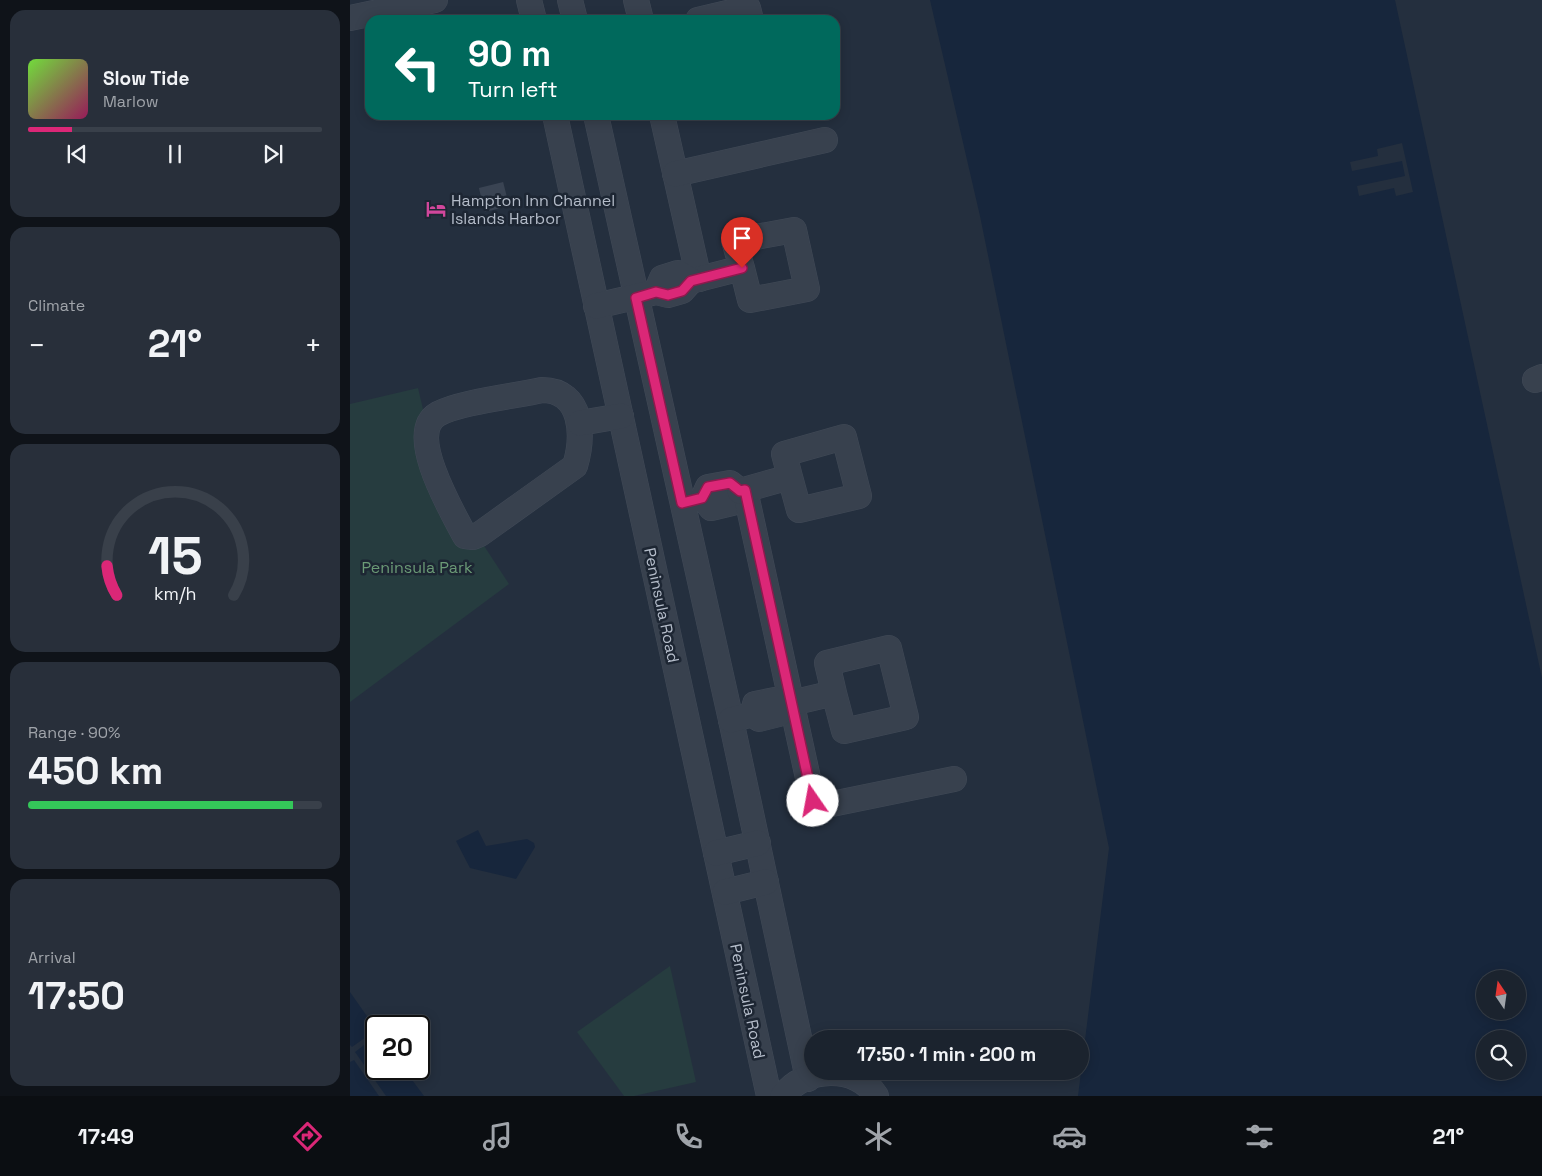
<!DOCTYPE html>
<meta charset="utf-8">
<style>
body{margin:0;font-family:"Space Grotesk",sans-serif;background:#282f3a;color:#f1f3f6;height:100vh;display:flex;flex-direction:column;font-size:19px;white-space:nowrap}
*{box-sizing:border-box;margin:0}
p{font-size:16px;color:#a0a4aa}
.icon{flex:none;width:28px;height:28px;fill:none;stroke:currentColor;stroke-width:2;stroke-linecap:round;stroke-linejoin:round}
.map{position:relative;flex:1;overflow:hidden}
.panel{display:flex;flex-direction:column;gap:10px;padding:10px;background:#0f1319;width:350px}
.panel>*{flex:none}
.hud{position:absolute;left:15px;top:15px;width:475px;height:105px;border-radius:15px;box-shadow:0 2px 12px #0003,0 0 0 1px #39404a;background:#00695c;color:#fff;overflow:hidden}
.needle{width:32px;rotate:347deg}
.fabs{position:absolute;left:1126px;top:970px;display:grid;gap:10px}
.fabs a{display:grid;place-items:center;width:50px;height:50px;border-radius:50%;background:#1b232e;box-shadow:0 2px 12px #0003,0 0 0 1px #39404a;font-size:25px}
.speed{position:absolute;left:15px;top:1015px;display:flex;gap:10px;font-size:25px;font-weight:700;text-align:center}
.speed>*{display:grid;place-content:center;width:65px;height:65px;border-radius:50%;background:#1b232e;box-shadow:0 2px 12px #0003,0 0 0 1px #39404a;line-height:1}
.speed .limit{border:2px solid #111;border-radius:8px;background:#fff;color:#111}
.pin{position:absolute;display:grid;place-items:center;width:42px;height:42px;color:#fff;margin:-51px -21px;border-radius:50% 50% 50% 0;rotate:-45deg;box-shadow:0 0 5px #0007}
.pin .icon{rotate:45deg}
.me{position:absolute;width:55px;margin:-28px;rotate:348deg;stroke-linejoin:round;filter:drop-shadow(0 0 4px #0008)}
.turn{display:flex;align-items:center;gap:18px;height:105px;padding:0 20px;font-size:22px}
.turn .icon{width:65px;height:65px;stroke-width:2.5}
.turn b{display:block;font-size:35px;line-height:42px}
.big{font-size:38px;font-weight:700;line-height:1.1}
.panel .card{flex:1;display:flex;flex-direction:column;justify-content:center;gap:8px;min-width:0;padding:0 18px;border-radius:15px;background:#282f3a}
.panel .dial{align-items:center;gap:0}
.dial svg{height:130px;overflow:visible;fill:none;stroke:#39404a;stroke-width:7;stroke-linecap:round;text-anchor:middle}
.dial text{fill:#f1f3f6;stroke:none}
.song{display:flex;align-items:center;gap:15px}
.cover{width:60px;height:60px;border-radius:8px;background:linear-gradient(135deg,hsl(100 70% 55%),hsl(330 70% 35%))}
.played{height:5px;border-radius:2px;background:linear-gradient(90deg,#db2777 15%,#39404a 15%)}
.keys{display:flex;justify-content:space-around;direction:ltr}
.heat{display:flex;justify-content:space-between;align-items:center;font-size:28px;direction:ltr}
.charge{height:8px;border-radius:4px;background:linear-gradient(90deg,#34c759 90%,#39404a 0)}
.trip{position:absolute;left:454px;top:1030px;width:285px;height:50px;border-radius:25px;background:#1b232e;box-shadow:0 2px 12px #0003,0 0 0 1px #39404a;font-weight:700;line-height:50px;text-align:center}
.tab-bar{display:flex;height:80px;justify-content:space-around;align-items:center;background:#0b0e12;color:#a0a4aa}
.tab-bar .icon{width:35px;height:35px}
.tab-bar .active{color:#db2777}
.tab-bar b{font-size:22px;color:#f1f3f6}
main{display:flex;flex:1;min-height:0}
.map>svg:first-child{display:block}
</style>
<main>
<section class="panel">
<div class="card">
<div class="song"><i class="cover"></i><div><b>Slow Tide</b><p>Marlow</p></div></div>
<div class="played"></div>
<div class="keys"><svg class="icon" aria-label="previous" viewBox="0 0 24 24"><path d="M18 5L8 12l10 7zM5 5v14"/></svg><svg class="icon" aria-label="pause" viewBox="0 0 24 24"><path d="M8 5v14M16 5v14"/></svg><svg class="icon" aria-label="next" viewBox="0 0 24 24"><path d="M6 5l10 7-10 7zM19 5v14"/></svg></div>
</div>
<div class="card"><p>Climate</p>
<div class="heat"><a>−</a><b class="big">21°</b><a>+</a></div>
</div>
<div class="card dial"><svg viewBox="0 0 100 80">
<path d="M14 69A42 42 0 1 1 86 69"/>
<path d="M14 69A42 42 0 0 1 8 51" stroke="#db2777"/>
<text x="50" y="56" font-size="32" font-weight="700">15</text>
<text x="50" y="72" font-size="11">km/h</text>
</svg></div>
<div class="card"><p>Range · 90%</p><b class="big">450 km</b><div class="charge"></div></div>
<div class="card"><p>Arrival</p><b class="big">17:50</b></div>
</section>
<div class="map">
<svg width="1192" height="1096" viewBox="0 0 1192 1096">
<rect width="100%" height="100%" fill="#242f3e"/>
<g fill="#263c3f">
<path d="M68,388l21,89 70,107 -159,118v-298z"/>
<path d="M320,966l26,116 -62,14h-10l-47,-64z"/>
</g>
<g fill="#17263c" fill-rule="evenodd">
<path d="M580,0h465l147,678v418h-464l31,-248 -129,-632zM1135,979h33v32h-33zM1135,1039h33v32h-33z"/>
<path d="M128,830l8,16 41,-7 7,4 1,4 -19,32 -46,-11 -14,-27z"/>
<path d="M0,992l26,37v40h28l20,27h-74z"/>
</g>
<g fill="#242f3e">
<path d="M1052,143l11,49 -17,4 -2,-8 -35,8 -2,-10 48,-10 -3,-15 -50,10 -2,-9 28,-6 -1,-7z"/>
<path d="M26,1030v6l-21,16 31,44h-7l-25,-36 -4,2v-17l2,2z"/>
</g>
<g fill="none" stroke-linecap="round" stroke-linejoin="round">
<path stroke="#3a4453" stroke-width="25" stroke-dasharray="25 12" stroke-linecap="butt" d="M141,185l6,24"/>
<defs>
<g id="minor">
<path d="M179,0l5,20"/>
<path d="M220,0l5,20"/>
<path d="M286,0l5,20"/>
<path d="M0,18l85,-18"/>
<path d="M348,20l50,-12 3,12"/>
<path d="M205,115l214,981"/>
<path d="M246,115l135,605 77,359"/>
<path d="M312,115l37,164"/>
<path d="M325,174l150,-34"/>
<path d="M341,281l51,-13 8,32 57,-11 -13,-59 -60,11 8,27"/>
<path d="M246,306l60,-14 12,3 14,-4 9,-10 -13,-8 -16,5 -6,14"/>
<path d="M1185,380l7,-3"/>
<path d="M192,390c41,0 42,46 33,76l-95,68 -7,3 -8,-1c-12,-23 -60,-103 -27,-122 22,-12 78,-18 104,-24z"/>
<path d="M230,423l41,-7"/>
<path d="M380,483l10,8 -8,12 -21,5 -8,-10 5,-11z"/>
<path d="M395,490l68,311 9,5 132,-27"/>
<path d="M390,491l50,-14 9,33 60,-14 -15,-59 -60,17 6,23"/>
<path d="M433,705l51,-12 -7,-30 62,-15 17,69 -62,14 -10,-38"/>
<path d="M381,720l22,-6 6,5 20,-5 4,-9 -8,-5 -20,4 -2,10"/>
<path d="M366,853l42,-10"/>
<path d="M375,892l41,-10"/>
<path d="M433,1096c21,-29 74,-32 93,0"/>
</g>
</defs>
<use href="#minor" stroke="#414a57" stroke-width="26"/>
<use href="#minor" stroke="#38414e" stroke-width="25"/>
</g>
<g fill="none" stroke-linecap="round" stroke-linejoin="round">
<defs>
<path id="route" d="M392,268l-51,13 -9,10 -14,4 -12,-3 -20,6 46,205 20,-5 6,-11 22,-4 10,8 5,-1 68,311"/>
</defs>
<use href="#route" stroke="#8e194d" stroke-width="12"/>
<use href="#route" stroke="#db2777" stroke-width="9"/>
</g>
<defs>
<symbol id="hotel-bare" viewBox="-9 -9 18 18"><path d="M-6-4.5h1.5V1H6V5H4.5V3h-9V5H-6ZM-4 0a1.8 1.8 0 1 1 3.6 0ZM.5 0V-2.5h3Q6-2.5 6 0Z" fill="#d1479c" stroke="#1d2633" stroke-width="2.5" paint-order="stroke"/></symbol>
</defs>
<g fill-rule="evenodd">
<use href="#hotel-bare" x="72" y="195" width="28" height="28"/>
</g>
<g text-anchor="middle" stroke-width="5" stroke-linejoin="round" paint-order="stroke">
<g font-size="16" fill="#b4bcc9" stroke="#1d2633" text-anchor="start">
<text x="101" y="206">Hampton Inn Channel<tspan x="101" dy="18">Islands Harbor</tspan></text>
</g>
<g font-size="16" fill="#6b9a76" stroke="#1d2633">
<text x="67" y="573">Peninsula Park</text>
</g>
<g font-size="16" fill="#b4bcc9" stroke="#1d2633">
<text transform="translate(312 605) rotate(78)" y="6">Peninsula Road</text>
<text transform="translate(398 1001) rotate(78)" y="6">Peninsula Road</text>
</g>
</g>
</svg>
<div class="fabs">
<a><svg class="needle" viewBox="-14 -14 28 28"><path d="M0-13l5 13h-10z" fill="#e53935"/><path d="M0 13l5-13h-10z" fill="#a0a4aa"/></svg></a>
<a><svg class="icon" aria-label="search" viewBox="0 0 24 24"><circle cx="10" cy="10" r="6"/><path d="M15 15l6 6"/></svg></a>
</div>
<div class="speed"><div class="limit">20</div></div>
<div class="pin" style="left:392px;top:268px;background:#d93025"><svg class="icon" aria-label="arrive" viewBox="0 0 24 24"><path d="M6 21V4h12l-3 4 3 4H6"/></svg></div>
<svg class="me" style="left:463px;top:801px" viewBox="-20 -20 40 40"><circle r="19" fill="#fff"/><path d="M0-13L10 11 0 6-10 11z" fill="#db2777"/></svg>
<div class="trip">17:50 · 1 min · 200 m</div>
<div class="hud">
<div class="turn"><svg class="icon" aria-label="left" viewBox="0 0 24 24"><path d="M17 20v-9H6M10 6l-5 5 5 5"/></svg><div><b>90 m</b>Turn left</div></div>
</div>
</div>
</main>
<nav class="tab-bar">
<b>17:49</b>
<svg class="icon active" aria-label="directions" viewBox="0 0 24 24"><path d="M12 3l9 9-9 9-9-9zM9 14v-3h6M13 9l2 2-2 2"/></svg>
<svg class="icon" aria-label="music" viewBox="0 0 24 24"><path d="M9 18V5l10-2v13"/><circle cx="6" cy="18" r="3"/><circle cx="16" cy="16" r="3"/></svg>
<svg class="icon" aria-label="phone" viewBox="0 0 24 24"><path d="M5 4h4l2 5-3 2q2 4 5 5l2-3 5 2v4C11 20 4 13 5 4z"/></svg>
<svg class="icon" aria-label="climate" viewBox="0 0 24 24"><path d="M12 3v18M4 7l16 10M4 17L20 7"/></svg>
<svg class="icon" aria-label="car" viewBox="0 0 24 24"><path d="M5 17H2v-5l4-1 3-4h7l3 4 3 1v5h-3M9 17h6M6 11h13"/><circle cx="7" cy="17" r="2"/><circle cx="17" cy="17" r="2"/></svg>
<svg class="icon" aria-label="filters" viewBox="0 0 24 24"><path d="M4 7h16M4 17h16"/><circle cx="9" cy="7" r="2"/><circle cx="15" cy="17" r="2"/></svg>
<b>21°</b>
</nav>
